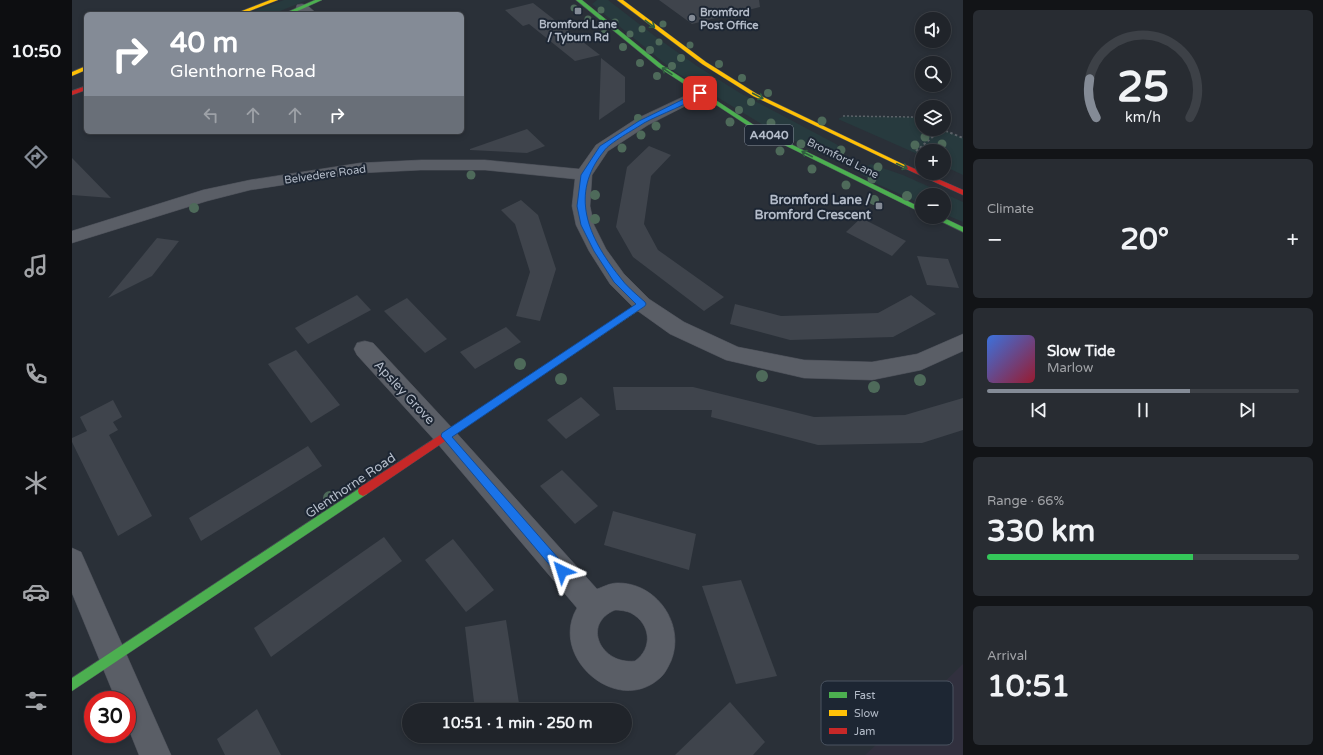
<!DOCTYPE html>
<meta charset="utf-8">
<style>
body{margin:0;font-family:"Varela Round",sans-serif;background:#282c32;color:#f1f3f6;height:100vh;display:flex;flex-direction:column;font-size:15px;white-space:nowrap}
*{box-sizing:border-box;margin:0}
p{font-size:13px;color:#a2a4a8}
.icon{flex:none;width:22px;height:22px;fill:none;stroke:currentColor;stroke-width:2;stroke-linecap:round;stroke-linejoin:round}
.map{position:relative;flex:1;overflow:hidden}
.sheet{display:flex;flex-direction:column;gap:10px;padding:10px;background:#121417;width:360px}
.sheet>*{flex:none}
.guide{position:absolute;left:12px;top:12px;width:380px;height:122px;border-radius:6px;box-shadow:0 2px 6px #0003,0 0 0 1px #3d4147;background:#848b96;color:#fff;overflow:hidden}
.fabs{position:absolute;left:843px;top:12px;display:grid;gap:8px}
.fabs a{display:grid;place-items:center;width:36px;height:36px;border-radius:50%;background:#20242a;box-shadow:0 2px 6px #0003,0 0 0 1px #3d4147;font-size:20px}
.speed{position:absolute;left:12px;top:691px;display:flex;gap:8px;font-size:20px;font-weight:700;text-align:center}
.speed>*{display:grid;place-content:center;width:52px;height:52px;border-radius:50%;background:#20242a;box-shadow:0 2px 6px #0003,0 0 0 1px #3d4147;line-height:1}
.speed .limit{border:6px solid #d22;background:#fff;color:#111}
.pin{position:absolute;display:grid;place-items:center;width:34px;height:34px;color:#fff;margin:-17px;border-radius:8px;box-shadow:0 2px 6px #0006}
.me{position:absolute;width:44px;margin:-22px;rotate:319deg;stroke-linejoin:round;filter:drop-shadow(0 0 3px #0008)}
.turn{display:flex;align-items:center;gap:14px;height:84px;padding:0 20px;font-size:18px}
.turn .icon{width:52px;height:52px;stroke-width:2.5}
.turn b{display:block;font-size:28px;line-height:34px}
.lanes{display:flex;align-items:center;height:38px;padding:0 20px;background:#0003;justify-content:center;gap:20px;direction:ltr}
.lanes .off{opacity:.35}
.big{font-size:30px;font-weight:700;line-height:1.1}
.sheet .widget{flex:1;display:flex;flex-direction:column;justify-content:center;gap:6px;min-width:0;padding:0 14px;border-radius:6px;background:#282c32}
.sheet .dial{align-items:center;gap:0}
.dial svg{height:104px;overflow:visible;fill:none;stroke:#3d4147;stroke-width:7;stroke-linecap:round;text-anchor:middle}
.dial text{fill:#f1f3f6;stroke:none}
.song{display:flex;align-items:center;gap:12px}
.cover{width:48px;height:48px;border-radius:6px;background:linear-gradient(135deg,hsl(220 70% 55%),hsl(350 70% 35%))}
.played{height:4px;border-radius:2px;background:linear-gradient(90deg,#848b96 65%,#3d4147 65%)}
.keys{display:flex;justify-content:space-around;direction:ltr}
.heat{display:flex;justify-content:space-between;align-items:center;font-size:22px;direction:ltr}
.charge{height:6px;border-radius:3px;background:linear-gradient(90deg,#34c759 66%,#3d4147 0)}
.trip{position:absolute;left:330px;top:703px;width:230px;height:40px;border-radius:20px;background:#20242a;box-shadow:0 2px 6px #0003,0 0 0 1px #3d4147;font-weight:700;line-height:40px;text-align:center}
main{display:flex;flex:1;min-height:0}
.dock{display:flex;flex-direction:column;width:72px;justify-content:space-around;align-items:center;background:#0d0e11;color:#a2a4a8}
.dock .icon{width:28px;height:28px}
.dock .selected{color:#848b96}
.dock b{font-size:18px;color:#f1f3f6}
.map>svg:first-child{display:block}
</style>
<main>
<nav class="dock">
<b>10:50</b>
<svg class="icon selected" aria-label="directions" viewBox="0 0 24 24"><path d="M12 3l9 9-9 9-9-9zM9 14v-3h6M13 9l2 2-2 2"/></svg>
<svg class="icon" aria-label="music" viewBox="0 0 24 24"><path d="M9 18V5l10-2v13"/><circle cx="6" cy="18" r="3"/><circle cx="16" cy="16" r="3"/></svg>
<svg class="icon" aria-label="phone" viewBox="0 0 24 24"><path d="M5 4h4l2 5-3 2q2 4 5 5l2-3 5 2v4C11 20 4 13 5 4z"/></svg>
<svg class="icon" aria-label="climate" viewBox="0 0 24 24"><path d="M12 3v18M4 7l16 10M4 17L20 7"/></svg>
<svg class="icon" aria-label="car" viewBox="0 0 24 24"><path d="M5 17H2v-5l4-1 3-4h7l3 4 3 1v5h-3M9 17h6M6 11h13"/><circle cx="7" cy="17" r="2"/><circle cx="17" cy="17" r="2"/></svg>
<svg class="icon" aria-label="filters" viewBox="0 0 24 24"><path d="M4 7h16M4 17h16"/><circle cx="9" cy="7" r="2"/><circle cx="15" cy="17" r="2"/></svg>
</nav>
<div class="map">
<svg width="891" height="755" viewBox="0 0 891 755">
<rect width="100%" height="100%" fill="#2a3038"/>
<path fill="#31303e" d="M891,664v91h-98l69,-63z"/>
<g fill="#273a3e">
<path d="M212,0h23l-34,14h-26z"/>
<path d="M525,0h11l48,37 41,29 43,27 96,51 9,7 -4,5 -9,3 -64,-31 -94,-57 -82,-67z"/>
<path d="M772,116l68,1 10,4v8h19l22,9v37l-19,-9v-15h-22v5l-84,-37z"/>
<path d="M799,164l32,11 60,27v20l-19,-8v-19h-22v9l-47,-21 -14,-9 1,-5z"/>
</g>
<g fill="#3f444c">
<path d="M587,0h100l1,7 -68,17z"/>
<path d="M461,3l50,39 17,13 -25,6 -46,-37 -6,2 -18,-16z"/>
<path d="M529,58l24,19v25l-26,18z"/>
<path d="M455,129l18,17 -18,7 -57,-3v-1z"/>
<path d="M577,146l22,9 -20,21 -7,48 14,26 66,47 -20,14 -71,-54 -17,-30 11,-60z"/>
<path d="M0,158l39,40 -39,-3z"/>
<path d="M449,200l17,15 18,54 -16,52 -24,-5 14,-44 -15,-48 -14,-14z"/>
<path d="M789,218l18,9 27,14 -14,15 -46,-24z"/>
<path d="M85,238l22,3 -27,35 -44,22z"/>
<path d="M845,256l31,3 11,29 -32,-3z"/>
<path d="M285,295l14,15 -63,34 -13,-16z"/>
<path d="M839,295l25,19 -43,23 -103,3 -60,-16 5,-20 46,12 97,-3z"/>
<path d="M335,298l30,31 10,10 -22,14 -41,-42z"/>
<path d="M434,327l15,15 -46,27 -15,-17z"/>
<path d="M224,350l44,55 -29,18 -43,-59z"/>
<path d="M541,387h80l121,30 91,-2 58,-17v32l-41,13 -104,2 -107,-28 1,-7h-96z"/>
<path d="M509,397l19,18 -34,24 -19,-19z"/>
<path d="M41,400l9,17 -9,5 5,8 -9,5 43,81 -34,20 -46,-94v-4l15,-7 -7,-14z"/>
<path d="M236,446l14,20 -121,75 -12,-23z"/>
<path d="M490,470l36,36 -23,18 -35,-38z"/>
<path d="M541,511l83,23 -7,36 -85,-25z"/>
<path d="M312,537l18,24 -131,96 -17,-29z"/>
<path d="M381,539l41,51 -28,22 -41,-52z"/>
<path d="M669,580l36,96 -41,8 -34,-98z"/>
<path d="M434,620l14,90h-45l-10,-83z"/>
<path d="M658,702l35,40 -12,13h-78z"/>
<path d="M185,709l24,46h-56l-8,-16z"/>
</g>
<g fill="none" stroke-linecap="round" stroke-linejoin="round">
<defs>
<g id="street">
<path d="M230,4l5,1 10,9h-15l-6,-6 1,-3z"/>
<path d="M628,89l5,1 2,3 -2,3 -57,29 -40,26 -16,24 -2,31 4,19 12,24 18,25 25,25 35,23 54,25 66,13 68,2 45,-8 46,-20v17l-42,19 -49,10 -68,-2 -78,-18 -56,-26 -35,-25 -25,-25 -21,-33 -13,-26 -4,-19 3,-27 -90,-9h-64l-61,3 -110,17 -43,11 -135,42v-12l131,-41 47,-10 110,-17 61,-3h64l94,9 17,-24 40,-26z"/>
<path d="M293,341l8,2 80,86 144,160c6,-2 13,-6 20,-6 39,-1 69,41 54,78 -3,6 -6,13 -11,17 -43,39 -112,-21 -83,-70l-140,-165 -80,-88 -3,-6 3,-6zM543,610c5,0 12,1 16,3 20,11 22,35 4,48 -34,4 -54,-37 -20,-51z"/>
<path d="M0,548l9,4 90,203h-32l-12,-30v-25h-11l-44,-107z"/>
</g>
<g id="fast">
<path d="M243,0h7l-31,14h-8z"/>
<path d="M504,0h6l80,65 98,64 162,79v5l-166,-82 -98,-64z"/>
<path d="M860,217h10l21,10v5z"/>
<path d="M291,486l4,2 1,3 -1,3 -295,197v-13z"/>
</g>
<g id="slow">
<path d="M198,0h8l-36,14h-8z"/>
<path d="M545,0h6l83,62 51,32 152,73 -1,1h-4l-151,-72 -51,-32z"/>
<path d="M14,66v4l-14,6v-4z"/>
<path d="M570,301l4,3 -1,2 -89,60h-6l-1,-2 1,-2z"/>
</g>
<g id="jam">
<path d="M14,86v4l-14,5v-4z"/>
<path d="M834,165l57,25v5l-59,-27v-2z"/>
<path d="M481,361l3,1 1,2 -1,2 -189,128 -4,2 -4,-2 -1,-3 1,-3z"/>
</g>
</defs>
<use href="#street" stroke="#484c55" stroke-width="1"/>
<use href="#fast" stroke="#484c55" stroke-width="1"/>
<use href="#slow" stroke="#484c55" stroke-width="1"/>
<use href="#jam" stroke="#484c55" stroke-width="1"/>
<g stroke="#5c6268" stroke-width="1.5" stroke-dasharray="2 2" stroke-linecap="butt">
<path d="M771,116l69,1 10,4"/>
<path d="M869,129l3,1"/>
<path d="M869,130l1,-1"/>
</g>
<g stroke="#5c6268" stroke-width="2" stroke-dasharray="2.5 2.5" stroke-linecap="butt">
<path d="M869,129l22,9"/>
<path d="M844,151l26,-22"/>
</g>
<use href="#street" fill="#5a5e66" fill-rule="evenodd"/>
<use href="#fast" fill="#4caf50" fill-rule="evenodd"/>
<use href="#slow" fill="#ffc107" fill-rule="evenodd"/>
<use href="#jam" fill="#c62828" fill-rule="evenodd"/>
</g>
<g fill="#4e6a5a">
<circle cx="502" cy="8" r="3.5"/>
<circle cx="529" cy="10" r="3.5"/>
<circle cx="516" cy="19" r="3.5"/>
<circle cx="543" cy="22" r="3.5"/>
<circle cx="591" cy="24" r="3.5"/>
<circle cx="570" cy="29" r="3.5"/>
<circle cx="532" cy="33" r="3.5"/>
<circle cx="558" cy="34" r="3.5"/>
<circle cx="587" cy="42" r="3.5"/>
<circle cx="618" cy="45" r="3.5"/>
<circle cx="551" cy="47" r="4"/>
<circle cx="578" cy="50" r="4"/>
<circle cx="609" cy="58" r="4"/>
<circle cx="568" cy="63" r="4"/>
<circle cx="647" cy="64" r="4"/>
<circle cx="600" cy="66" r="4"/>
<circle cx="585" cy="76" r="4"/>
<circle cx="670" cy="78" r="4"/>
<circle cx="696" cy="93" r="4"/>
<circle cx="679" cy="102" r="4"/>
<circle cx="667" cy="110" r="4"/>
<circle cx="566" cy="118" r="4"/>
<circle cx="750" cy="121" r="4.5"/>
<circle cx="658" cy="122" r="4.5"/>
<circle cx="699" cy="123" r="4.5"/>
<circle cx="584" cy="126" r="4.5"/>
<circle cx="569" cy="135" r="4.5"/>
<circle cx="680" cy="136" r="4.5"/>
<circle cx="853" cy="137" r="4.5"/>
<circle cx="729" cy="144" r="4.5"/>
<circle cx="870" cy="144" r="4.5"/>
<circle cx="843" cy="145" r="4.5"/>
<circle cx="550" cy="148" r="4.5"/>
<circle cx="769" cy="150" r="4.5"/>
<circle cx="708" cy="151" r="4.5"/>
<circle cx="806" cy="167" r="4.5"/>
<circle cx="740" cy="169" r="4.5"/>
<circle cx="399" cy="175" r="4.5"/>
<circle cx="800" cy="179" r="4.5"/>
<circle cx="774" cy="185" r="4.5"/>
<circle cx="523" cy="195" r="5"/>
<circle cx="835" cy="196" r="5"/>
<circle cx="802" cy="200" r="5"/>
<circle cx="122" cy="208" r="5"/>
<circle cx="523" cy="219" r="5"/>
<circle cx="448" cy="364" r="6"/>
<circle cx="690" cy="376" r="6"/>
<circle cx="489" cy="379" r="6"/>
<circle cx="848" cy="380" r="6"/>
<circle cx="802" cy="387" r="6"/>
<circle cx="258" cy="498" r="7"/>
</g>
<defs><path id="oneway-shaft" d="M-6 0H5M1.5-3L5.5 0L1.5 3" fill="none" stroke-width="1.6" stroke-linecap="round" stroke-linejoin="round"/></defs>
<g stroke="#305d3f">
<use href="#oneway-shaft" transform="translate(578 24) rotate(37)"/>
<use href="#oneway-shaft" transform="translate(595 71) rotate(-146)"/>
<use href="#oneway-shaft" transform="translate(686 96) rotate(28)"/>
<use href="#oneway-shaft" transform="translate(735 154) rotate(-153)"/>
<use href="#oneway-shaft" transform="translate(830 166) rotate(25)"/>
</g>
<path fill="#1a73e8" stroke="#114b97" d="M626,92l5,1c-13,11 -43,21 -59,30 -9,6 -35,20 -40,28 -35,43 -16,86 15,125 7,10 17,18 26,26l1,2 -1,2 -193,131 114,130 2,4 -2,4 -4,1 -4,-1 -117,-139 1,-3 194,-129 -22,-22 -20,-31 -13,-26 -4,-19 4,-31 19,-29 39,-25z"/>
<g fill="#848b96" stroke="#1d2633" stroke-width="1.5">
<rect x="502" y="7" width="8" height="8" rx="2"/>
<circle cx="620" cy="18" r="4"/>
<rect x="803" y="202" width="8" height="8" rx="2"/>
</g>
<g text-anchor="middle" stroke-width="4" stroke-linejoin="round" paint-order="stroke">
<g font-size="11" font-weight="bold" fill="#b4bcc9" stroke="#1d2633" text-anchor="start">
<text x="628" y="16">Bromford<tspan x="628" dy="13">Post Office</tspan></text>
<text x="506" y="28" text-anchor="middle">Bromford Lane<tspan x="506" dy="13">/ Tyburn Rd</tspan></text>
</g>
<g font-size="11" fill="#b4bcc9" stroke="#1d2633">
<text transform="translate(771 158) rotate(26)" y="4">Bromford Lane</text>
<text transform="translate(253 174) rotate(-8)" y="4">Belvedere Road</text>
</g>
<rect fill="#1d2633" stroke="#878f9c" stroke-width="1" x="673" y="125" width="48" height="20" rx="3"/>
<g font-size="12" font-weight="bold" fill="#b4bcc9">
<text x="697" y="139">A4040</text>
</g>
<g font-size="13" font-weight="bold" fill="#b4bcc9" stroke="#1d2633" text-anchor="end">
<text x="799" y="204">Bromford Lane /<tspan x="799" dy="15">Bromford Crescent</tspan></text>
</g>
<g font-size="13" fill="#b4bcc9" stroke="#1d2633">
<text transform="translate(333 392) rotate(47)" y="5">Apsley Grove</text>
<text transform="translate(278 485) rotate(-34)" y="5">Glenthorne Road</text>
</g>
</g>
<rect x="749" y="681" width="132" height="64" rx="6" fill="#1d2633" stroke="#4a5360" stroke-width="1"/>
<rect x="757" y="692" width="18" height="6" fill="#4caf50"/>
<rect x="757" y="710" width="18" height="6" fill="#ffc107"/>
<rect x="757" y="728" width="18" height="6" fill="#c62828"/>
<g font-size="11" fill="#b4bcc9">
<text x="782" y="699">Fast</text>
<text x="782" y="717">Slow</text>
<text x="782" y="735">Jam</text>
</g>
</svg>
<div class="fabs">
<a><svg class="icon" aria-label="sound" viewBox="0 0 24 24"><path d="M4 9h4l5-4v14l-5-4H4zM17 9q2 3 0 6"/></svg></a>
<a><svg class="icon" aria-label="search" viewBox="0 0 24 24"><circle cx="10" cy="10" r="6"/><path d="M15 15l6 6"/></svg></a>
<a><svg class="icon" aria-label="layers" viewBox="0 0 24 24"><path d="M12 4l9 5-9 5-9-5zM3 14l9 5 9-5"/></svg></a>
<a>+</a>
<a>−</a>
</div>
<div class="speed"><div class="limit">30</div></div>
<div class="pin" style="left:628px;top:93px;background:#d93025"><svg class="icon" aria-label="arrive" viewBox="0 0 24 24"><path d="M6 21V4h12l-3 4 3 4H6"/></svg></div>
<svg class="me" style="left:490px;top:571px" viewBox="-20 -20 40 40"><path d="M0-17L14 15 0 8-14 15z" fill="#1a73e8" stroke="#fff" stroke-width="4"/></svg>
<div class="trip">10:51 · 1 min · 250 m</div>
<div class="guide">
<div class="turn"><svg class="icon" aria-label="right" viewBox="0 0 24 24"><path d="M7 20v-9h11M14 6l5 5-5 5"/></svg><div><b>40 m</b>Glenthorne Road</div></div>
<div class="lanes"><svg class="icon off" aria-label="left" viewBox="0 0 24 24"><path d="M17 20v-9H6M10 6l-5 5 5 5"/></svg><svg class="icon off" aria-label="ahead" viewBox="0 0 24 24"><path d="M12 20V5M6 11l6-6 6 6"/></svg><svg class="icon off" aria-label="ahead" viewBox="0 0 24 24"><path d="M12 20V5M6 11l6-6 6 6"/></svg><svg class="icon" aria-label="right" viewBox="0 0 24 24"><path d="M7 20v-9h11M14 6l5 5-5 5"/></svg></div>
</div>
</div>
<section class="sheet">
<div class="widget dial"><svg viewBox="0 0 100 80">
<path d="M14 69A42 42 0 1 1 86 69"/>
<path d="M14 69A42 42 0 0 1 9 39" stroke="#848b96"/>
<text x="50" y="56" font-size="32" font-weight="700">25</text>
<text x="50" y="72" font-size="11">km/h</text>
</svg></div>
<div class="widget"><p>Climate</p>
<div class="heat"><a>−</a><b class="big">20°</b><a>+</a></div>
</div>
<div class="widget">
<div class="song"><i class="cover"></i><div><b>Slow Tide</b><p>Marlow</p></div></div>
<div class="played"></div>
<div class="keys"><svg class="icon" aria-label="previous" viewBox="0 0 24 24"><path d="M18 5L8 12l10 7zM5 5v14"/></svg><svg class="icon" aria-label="pause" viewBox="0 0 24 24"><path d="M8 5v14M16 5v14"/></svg><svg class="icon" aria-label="next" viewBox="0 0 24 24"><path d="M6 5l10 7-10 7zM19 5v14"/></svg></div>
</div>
<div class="widget"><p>Range · 66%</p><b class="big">330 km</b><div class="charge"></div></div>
<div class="widget"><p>Arrival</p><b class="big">10:51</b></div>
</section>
</main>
